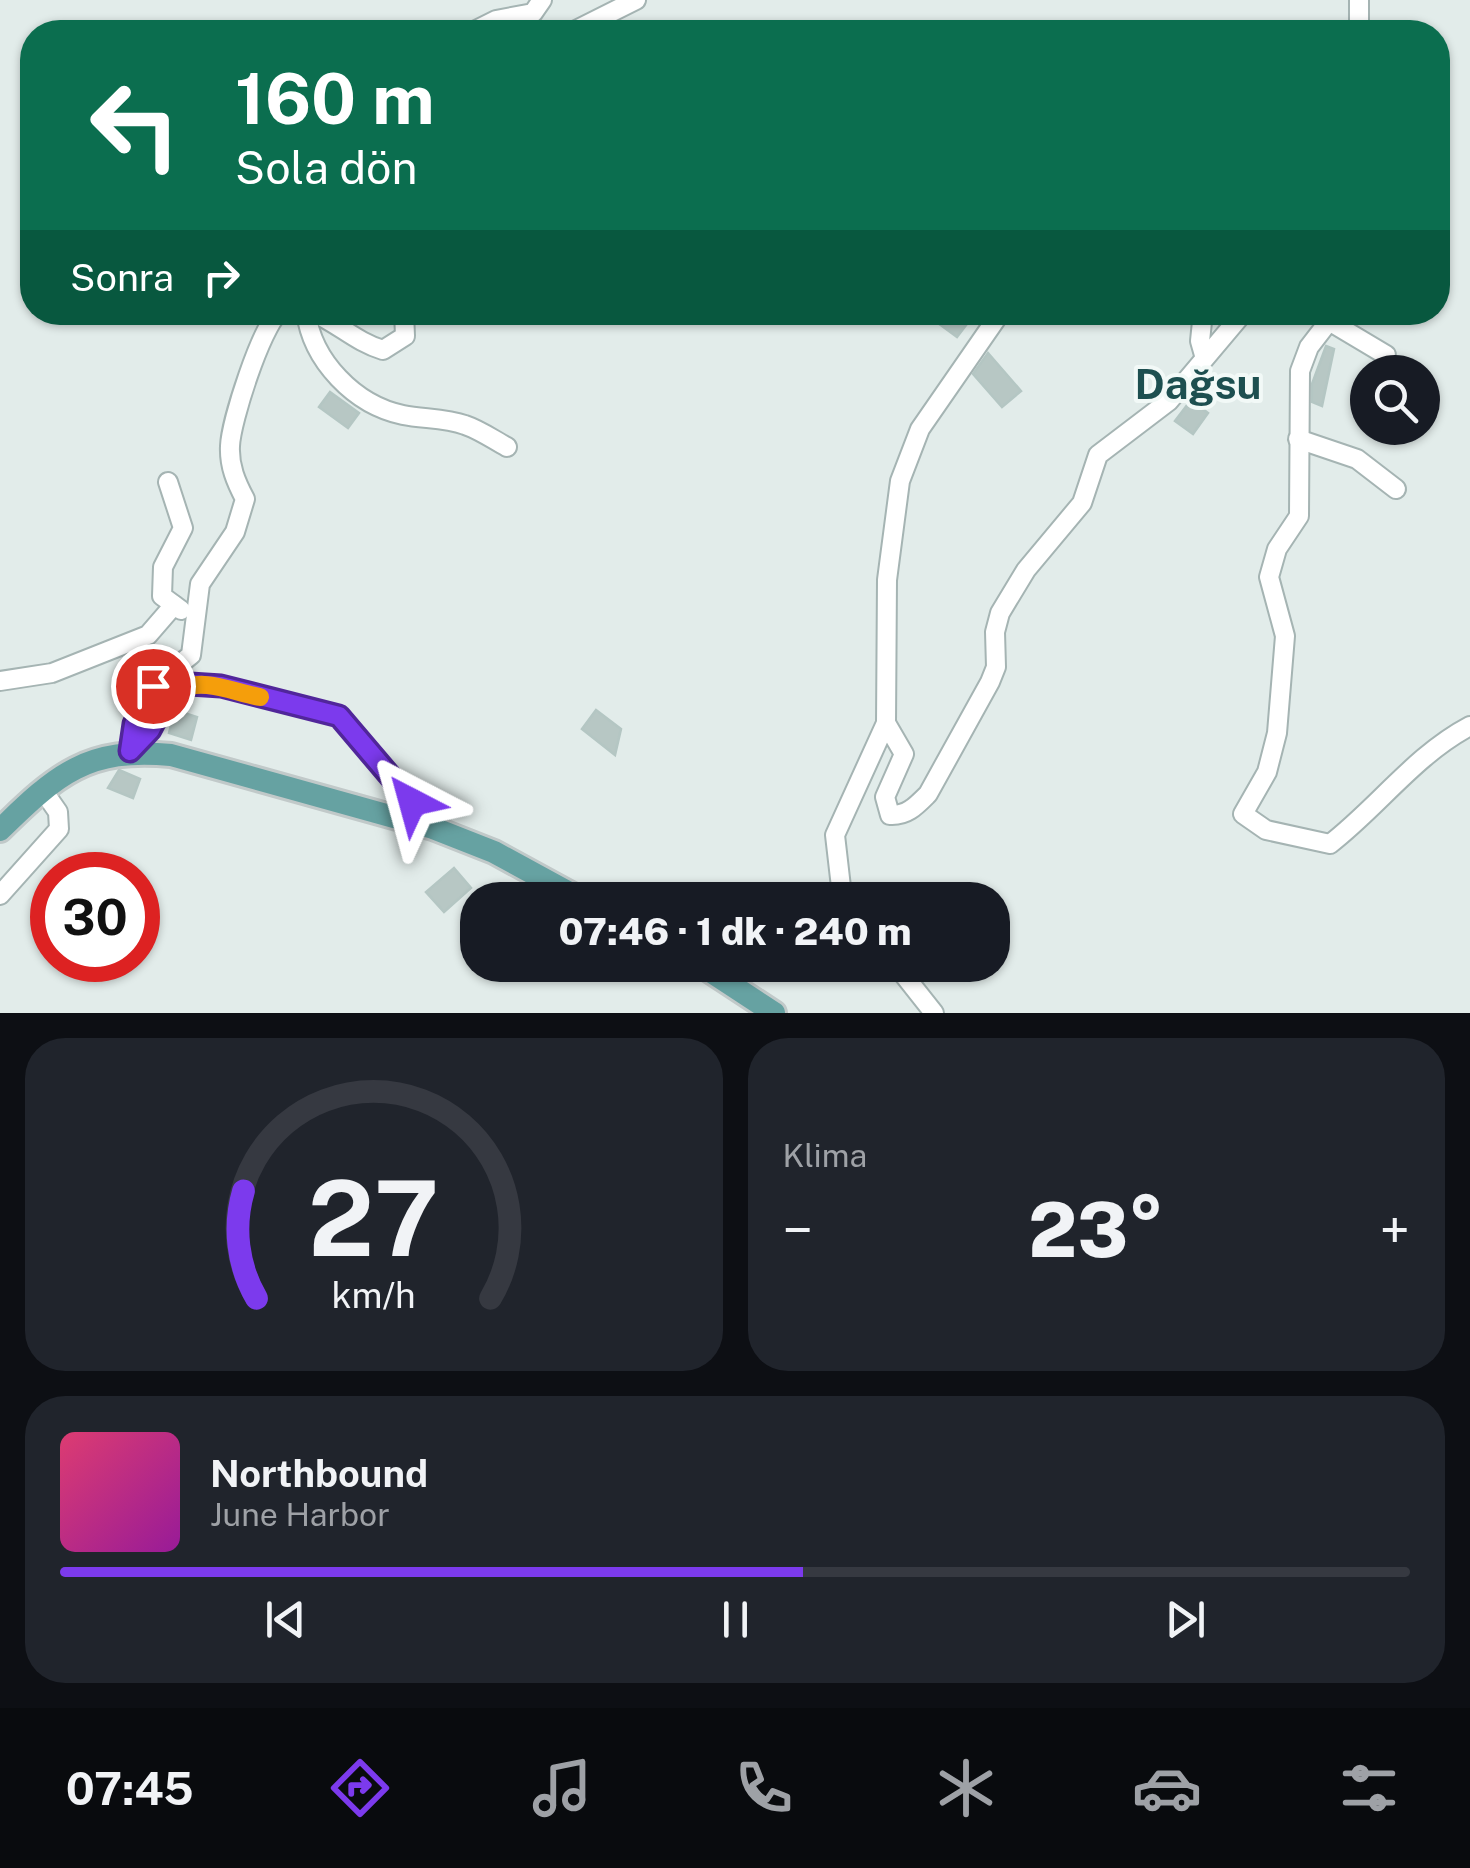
<!DOCTYPE html>
<html lang="tr">
<meta charset="utf-8">
<style>
body{margin:0;font-family:"Public Sans",sans-serif;background:#20242c;color:#f1f3f6;height:100vh;display:flex;flex-direction:column;font-size:38px;white-space:nowrap}
*{box-sizing:border-box;margin:0}
p{font-size:32px;color:#9ea1a6}
.icon{flex:none;width:55px;height:55px;fill:none;stroke:currentColor;stroke-width:2;stroke-linecap:round;stroke-linejoin:round}
.map{position:relative;height:1013px;overflow:hidden}
.sheet{display:flex;flex-direction:column;gap:25px;padding:25px;background:#0d0f14;flex:1}
.sheet>*{flex:none}
.banner{position:absolute;left:20px;top:20px;width:1430px;height:305px;border-radius:40px;box-shadow:0 2px 8px #0004;background:#0b6e4f;color:#fff;overflow:hidden}
.tools{position:absolute;left:1350px;top:355px;display:grid;gap:20px}
.tools a{display:grid;place-items:center;width:90px;height:90px;border-radius:50%;background:#171b24;box-shadow:0 2px 8px #0004;font-size:50px}
.speed{position:absolute;left:30px;top:852px;display:flex;gap:20px;font-size:50px;font-weight:700;text-align:center}
.speed>*{display:grid;place-content:center;width:130px;height:130px;border-radius:50%;background:#171b24;box-shadow:0 2px 8px #0004;line-height:1}
.speed .limit{border:15px solid #d22;background:#fff;color:#111}
.pin{position:absolute;display:grid;place-items:center;width:85px;height:85px;color:#fff;margin:-42px;border:5px solid #fff;border-radius:50%;box-shadow:0 2px 10px #0007}
.me{position:absolute;width:110px;margin:-55px;rotate:321deg;stroke-linejoin:round;filter:drop-shadow(0 0 8px #0008)}
.turn{display:flex;align-items:center;gap:35px;height:210px;padding:0 50px;font-size:45px}
.turn .icon{width:130px;height:130px;stroke-width:2.5}
.turn b{display:block;font-size:70px;line-height:85px}
.then{display:flex;align-items:center;height:95px;padding:0 50px;background:#0003;gap:20px;font-size:38px}
.big{font-size:75px;font-weight:800;line-height:1.1}
.sheet .tile{flex:1;display:flex;flex-direction:column;justify-content:center;gap:15px;min-width:0;padding:0 35px;border-radius:40px;background:#20242c}
.sheet .dial{align-items:center;gap:0}
.dial svg{height:260px;overflow:visible;fill:none;stroke:#363941;stroke-width:7;stroke-linecap:round;text-anchor:middle}
.dial text{fill:#f1f3f6;stroke:none}
.song{display:flex;align-items:center;gap:30px}
.cover{width:120px;height:120px;border-radius:15px;background:linear-gradient(135deg,hsl(340 70% 55%),hsl(300 70% 35%))}
.played{height:10px;border-radius:5px;background:linear-gradient(90deg,#7c3aed 55%,#363941 55%)}
.keys{display:flex;justify-content:space-around;direction:ltr}
.heat{display:flex;justify-content:space-between;align-items:center;font-size:55px;direction:ltr}
.sheet .tiles{flex:1;display:grid;gap:25px;grid-template-columns:1fr 1fr}
.tile:last-child{grid-column:span 2}
.trip{position:absolute;left:460px;top:882px;width:550px;height:100px;border-radius:40px;background:#171b24;box-shadow:0 2px 8px #0004;font-weight:800;line-height:100px;text-align:center}
.menu{display:flex;height:160px;justify-content:space-around;align-items:center;background:#090b0e;color:#9ea1a6}
.menu .icon{width:70px;height:70px}
.menu .selected{color:#7c3aed}
.menu b{font-size:45px;color:#f1f3f6}
.map>svg:first-child{display:block}
</style>
<div class="map">
<svg width="1470" height="1013" viewBox="0 0 1470 1013">
<rect width="100%" height="100%" fill="#e2ecea"/>
<g fill="#b7c7c4" stroke="#b4c6c3" stroke-width="2.5">
<path d="M923,312h53l-19,25z"/>
<path d="M1326,346l8,3 -12,57 -10,-4v-18z"/>
<path d="M988,353l33,38 -19,16 -29,-33z"/>
<path d="M330,392l29,21 -11,15 -29,-21z"/>
<path d="M1191,400l17,13 -15,21 -18,-13z"/>
<path d="M175,710l22,7 -6,23 -22,-7z"/>
<path d="M596,710l25,19 -6,26 -33,-26z"/>
<path d="M119,770l21,9 -7,19 -25,-10z"/>
<path d="M454,868l17,20 -27,24 -18,-20z"/>
</g>
<g fill="none" stroke-linecap="round" stroke-linejoin="round">
<defs>
<g id="minor">
<path d="M472,32l24,-12 37,-7 9,-13"/>
<path d="M572,32l64,-32"/>
<path d="M1359,32v-32"/>
<path d="M306,312c6,49 49,93 97,103 20,4 43,3 62,10 15,5 29,15 42,22"/>
<path d="M312,312c26,11 44,30 71,38l22,-14 -1,-24"/>
<path d="M1203,312l-3,29 4,14"/>
<path d="M1336,312l-27,35 -9,24 -1,145 -22,33 -8,28 16,59 -8,97 -10,39 -24,42 23,16 64,14c48,-37 85,-89 140,-118"/>
<path d="M1329,321l57,34"/>
<path d="M1298,439l59,20 39,30"/>
<path d="M168,482l15,46 -20,39 -1,29 19,14"/>
<path d="M0,681l52,-8 96,-38 26,-30"/>
<path d="M886,723l18,31 -19,43 5,18c17,1 26,-9 38,-21l62,-112 6,-15 -1,-35 5,-19 26,-43 56,-67 16,-48 71,-54 75,-89"/>
<path d="M130,751c7,-49 23,-66 61,-96l9,-71 35,-52 10,-33c-9,-17 -16,-33 -15,-53 1,-25 31,-118 49,-134"/>
<path d="M130,751l20,-21 19,-36 22,-10 30,2 118,30 94,112"/>
<path d="M0,895l59,-66 -1,-17 -16,-23"/>
<path d="M850,900l-9,-13 -6,-52 51,-112 1,-143 13,-99 20,-52 81,-117"/>
<path d="M896,965l38,48"/>
</g>
<g id="major">
<path d="M0,830c57,-56 88,-83 171,-75l262,73 61,24 88,48"/>
<path d="M701,965l73,48"/>
</g>
</defs>
<use href="#minor" stroke="#a5b4b3" stroke-width="22"/>
<use href="#major" stroke="#c1c9c9" stroke-width="28"/>
<use href="#minor" stroke="#fff" stroke-width="18"/>
<use href="#major" stroke="#66a2a2" stroke-width="22"/>
</g>
<g fill="none" stroke-linecap="round" stroke-linejoin="round">
<defs>
<path id="route" d="M153,686l-19,38 -4,27 20,-21 19,-36 21,-10 31,2 118,30 73,86"/>
</defs>
<use href="#route" stroke="#51269a" stroke-width="25"/>
<use href="#route" stroke="#7c3aed" stroke-width="18"/>
<path stroke="#f59e0b" stroke-width="18" d="M177,690c28,-13 55,2 83,7"/>
</g>
<g text-anchor="middle" stroke-width="8" stroke-linejoin="round" paint-order="stroke">
<g font-size="42" font-weight="bold" fill="#1d4f50" stroke="#f2f9f7">
<text x="1198" y="399">Dağsu</text>
</g>
</g>
</svg>
<div class="tools">
<a><svg class="icon" aria-label="search" viewBox="0 0 24 24"><circle cx="10" cy="10" r="6"/><path d="M15 15l6 6"/></svg></a>
</div>
<div class="speed"><div class="limit">30</div></div>
<div class="pin" style="left:153px;top:686px;background:#d93025"><svg class="icon" aria-label="arrive" viewBox="0 0 24 24"><path d="M6 21V4h12l-3 4 3 4H6"/></svg></div>
<svg class="me" style="left:412px;top:802px" viewBox="-20 -20 40 40"><path d="M0-17L14 15 0 8-14 15z" fill="#7c3aed" stroke="#fff" stroke-width="4"/></svg>
<div class="trip">07:46 · 1 dk · 240 m</div>
<div class="banner">
<div class="turn"><svg class="icon" aria-label="left" viewBox="0 0 24 24"><path d="M17 20v-9H6M10 6l-5 5 5 5"/></svg><div><b>160 m</b>Sola dön</div></div>
<div class="then">Sonra<svg class="icon" aria-label="right" viewBox="0 0 24 24"><path d="M7 20v-9h11M14 6l5 5-5 5"/></svg></div>
</div>
</div>
<section class="sheet">
<div class="tiles">
<div class="tile dial"><svg viewBox="0 0 100 80">
<path d="M14 69A42 42 0 1 1 86 69"/>
<path d="M14 69A42 42 0 0 1 10 36" stroke="#7c3aed"/>
<text x="50" y="56" font-size="32" font-weight="700">27</text>
<text x="50" y="72" font-size="11">km/h</text>
</svg></div>
<div class="tile"><p>Klima</p>
<div class="heat"><a>−</a><b class="big">23°</b><a>+</a></div>
</div>
<div class="tile">
<div class="song"><i class="cover"></i><div><b>Northbound</b><p>June Harbor</p></div></div>
<div class="played"></div>
<div class="keys"><svg class="icon" aria-label="previous" viewBox="0 0 24 24"><path d="M18 5L8 12l10 7zM5 5v14"/></svg><svg class="icon" aria-label="pause" viewBox="0 0 24 24"><path d="M8 5v14M16 5v14"/></svg><svg class="icon" aria-label="next" viewBox="0 0 24 24"><path d="M6 5l10 7-10 7zM19 5v14"/></svg></div>
</div>
</div>
</section>
<nav class="menu">
<b>07:45</b>
<svg class="icon selected" aria-label="directions" viewBox="0 0 24 24"><path d="M12 3l9 9-9 9-9-9zM9 14v-3h6M13 9l2 2-2 2"/></svg>
<svg class="icon" aria-label="music" viewBox="0 0 24 24"><path d="M9 18V5l10-2v13"/><circle cx="6" cy="18" r="3"/><circle cx="16" cy="16" r="3"/></svg>
<svg class="icon" aria-label="phone" viewBox="0 0 24 24"><path d="M5 4h4l2 5-3 2q2 4 5 5l2-3 5 2v4C11 20 4 13 5 4z"/></svg>
<svg class="icon" aria-label="climate" viewBox="0 0 24 24"><path d="M12 3v18M4 7l16 10M4 17L20 7"/></svg>
<svg class="icon" aria-label="car" viewBox="0 0 24 24"><path d="M5 17H2v-5l4-1 3-4h7l3 4 3 1v5h-3M9 17h6M6 11h13"/><circle cx="7" cy="17" r="2"/><circle cx="17" cy="17" r="2"/></svg>
<svg class="icon" aria-label="filters" viewBox="0 0 24 24"><path d="M4 7h16M4 17h16"/><circle cx="9" cy="7" r="2"/><circle cx="15" cy="17" r="2"/></svg>
</nav>
